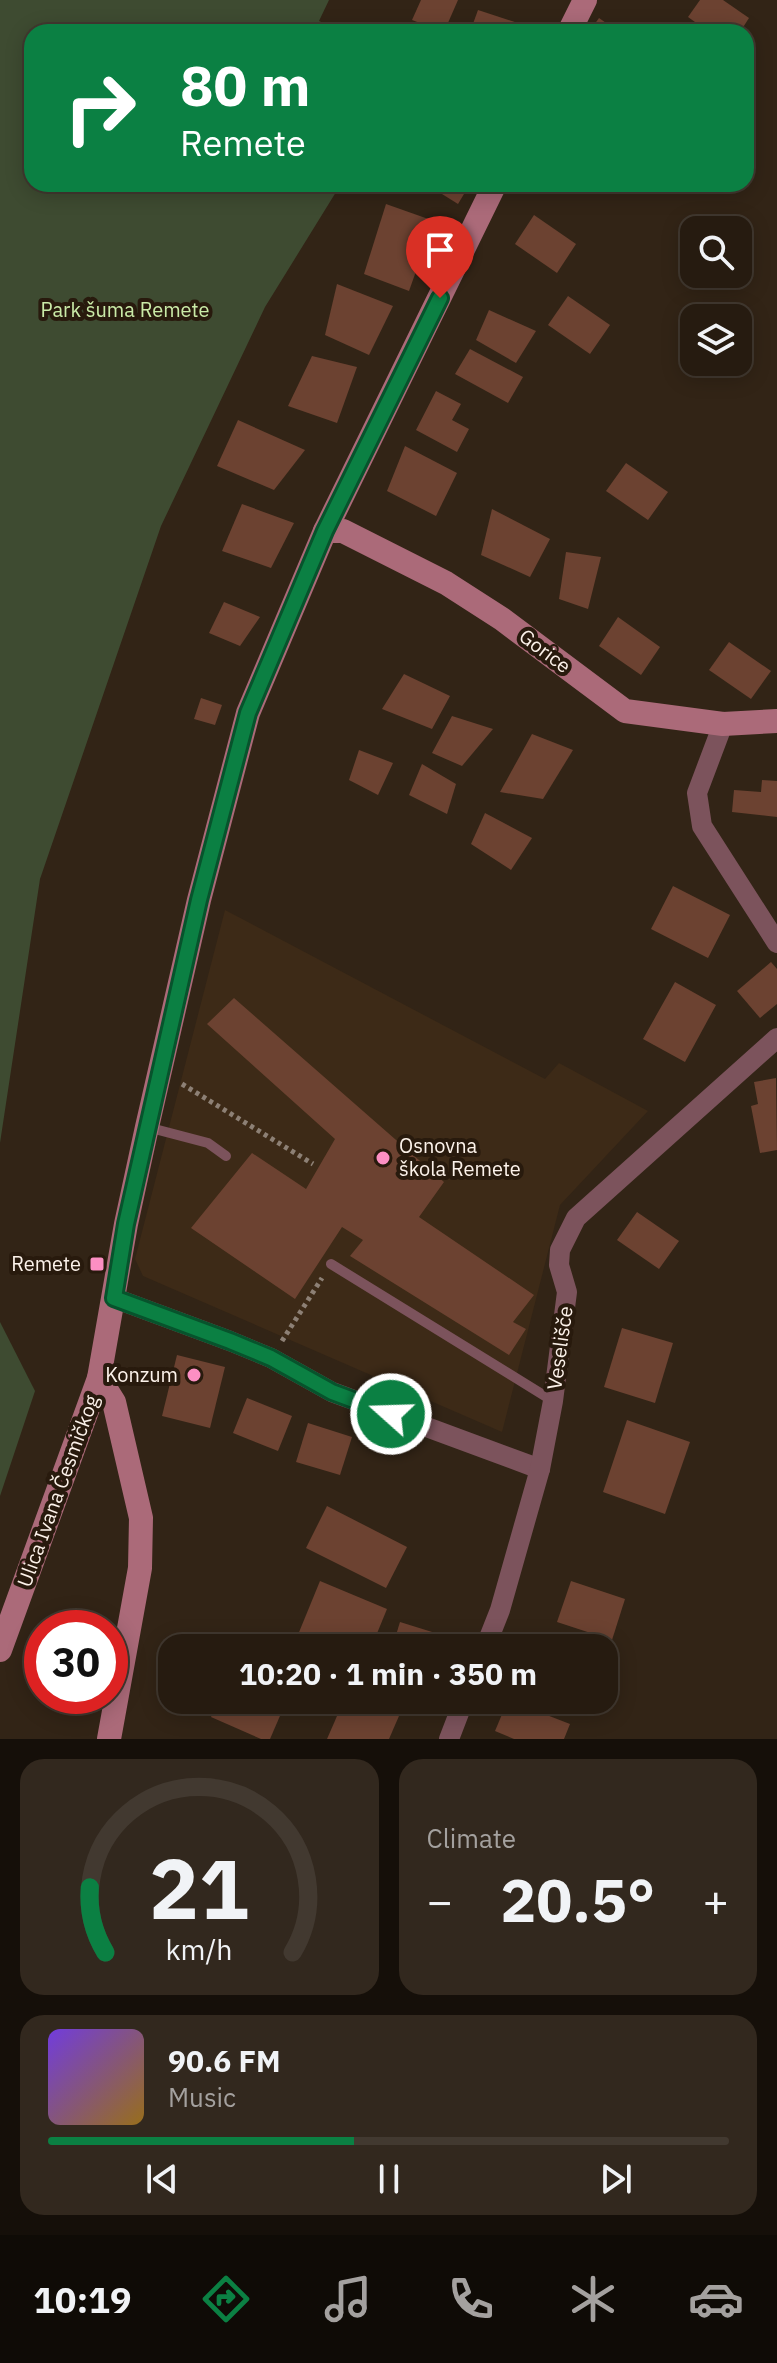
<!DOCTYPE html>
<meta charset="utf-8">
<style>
body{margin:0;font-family:"IBM Plex Sans",sans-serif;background:#32281e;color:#f1f3f6;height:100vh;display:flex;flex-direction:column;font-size:30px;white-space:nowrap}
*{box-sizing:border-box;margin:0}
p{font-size:26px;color:#a4a19f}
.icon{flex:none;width:44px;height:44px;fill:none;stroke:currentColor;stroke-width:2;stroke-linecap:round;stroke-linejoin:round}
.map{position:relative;height:1739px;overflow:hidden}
.panel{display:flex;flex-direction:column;gap:20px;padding:20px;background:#150f09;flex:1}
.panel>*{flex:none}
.guide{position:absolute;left:24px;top:24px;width:730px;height:168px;border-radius:24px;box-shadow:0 4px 20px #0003,0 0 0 2px #423930;background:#0b8043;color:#fff;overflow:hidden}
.fabs{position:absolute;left:680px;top:216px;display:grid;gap:16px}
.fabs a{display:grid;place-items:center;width:72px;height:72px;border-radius:16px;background:#261b10;box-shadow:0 4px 20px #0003,0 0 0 2px #423930;font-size:40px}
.speed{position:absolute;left:24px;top:1610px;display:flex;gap:16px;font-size:40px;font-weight:700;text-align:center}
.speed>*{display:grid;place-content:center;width:104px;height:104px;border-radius:50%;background:#261b10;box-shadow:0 4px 20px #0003,0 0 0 2px #423930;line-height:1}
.speed .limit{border:12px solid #d22;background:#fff;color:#111}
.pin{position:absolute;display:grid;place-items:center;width:68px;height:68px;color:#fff;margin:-82px -34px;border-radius:50% 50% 50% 0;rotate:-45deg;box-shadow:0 0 8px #0007}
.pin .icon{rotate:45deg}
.me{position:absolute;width:88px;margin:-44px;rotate:290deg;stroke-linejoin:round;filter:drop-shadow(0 0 6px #0008)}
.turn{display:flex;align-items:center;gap:28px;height:168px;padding:0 24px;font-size:36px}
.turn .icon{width:104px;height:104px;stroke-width:2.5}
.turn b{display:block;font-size:56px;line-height:68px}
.big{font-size:60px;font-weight:700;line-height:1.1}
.panel .widget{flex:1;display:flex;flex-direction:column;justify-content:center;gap:12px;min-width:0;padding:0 28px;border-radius:24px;background:#32281e}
.panel .dial{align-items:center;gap:0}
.dial svg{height:208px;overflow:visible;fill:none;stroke:#423930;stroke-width:7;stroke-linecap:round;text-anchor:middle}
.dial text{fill:#f1f3f6;stroke:none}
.song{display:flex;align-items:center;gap:24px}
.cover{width:96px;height:96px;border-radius:12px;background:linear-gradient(135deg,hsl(260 70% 55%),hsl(40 70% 35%))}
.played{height:8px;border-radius:4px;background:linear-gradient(90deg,#0b8043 45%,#423930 45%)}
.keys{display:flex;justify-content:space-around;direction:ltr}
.heat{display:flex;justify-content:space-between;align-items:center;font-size:44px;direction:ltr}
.panel .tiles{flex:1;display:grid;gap:20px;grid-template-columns:1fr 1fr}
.widget:last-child{grid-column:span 2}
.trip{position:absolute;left:158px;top:1634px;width:460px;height:80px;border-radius:24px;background:#261b10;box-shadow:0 4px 20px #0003,0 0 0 2px #423930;font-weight:700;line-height:80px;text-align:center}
.tab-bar{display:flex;height:128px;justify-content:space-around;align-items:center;background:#0f0b06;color:#a4a19f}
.tab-bar .icon{width:56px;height:56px}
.tab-bar .current{color:#0b8043}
.tab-bar b{font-size:36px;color:#f1f3f6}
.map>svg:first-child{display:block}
</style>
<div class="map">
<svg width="777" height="1739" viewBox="0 0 777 1739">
<rect width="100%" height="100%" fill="#322416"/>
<path fill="#3d2a17" d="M225,910l320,169 14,-16 89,48 -88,94 -58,227 -359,-156 -8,-17z"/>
<g fill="#3e4b31">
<path d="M0,0h329l-10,21 25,11h-312v152h309l-76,123 -104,219 -121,353 -40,264z"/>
<path d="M0,1322l35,69 -35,105z"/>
</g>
<g fill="#6c4231">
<path d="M421,0h37l-14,32 -32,-12z"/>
<path d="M700,0h23l26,18 -9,14h-31l-21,-15z"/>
<path d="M478,10l49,16 -1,6h-56z"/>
<path d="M599,18l20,14h-30z"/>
<path d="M426,184h44l-12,20z"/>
<path d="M386,204l48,17 -25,70 -45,-17z"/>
<path d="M534,215l42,29 -19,29 -42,-29z"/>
<path d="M337,284l56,22 -24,49 -44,-20z"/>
<path d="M568,296l42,29 -20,29 -42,-29z"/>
<path d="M489,310l47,21 -20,32 -40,-23z"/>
<path d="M470,349l53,28 -15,26 -53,-29z"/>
<path d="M312,356l45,11 -20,56 -49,-17z"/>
<path d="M436,391l25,13 -9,16 17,9 -12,23 -41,-22z"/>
<path d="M238,420l67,30 -31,40 -57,-24z"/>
<path d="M405,446l52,27 -21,43 -49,-25z"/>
<path d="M626,463l42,29 -20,28 -42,-29z"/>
<path d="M242,504l52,19 -23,45 -49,-17z"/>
<path d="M492,509l58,30 -20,38 -49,-22z"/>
<path d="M566,552l35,5 -13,52 -29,-10z"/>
<path d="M224,602l36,15 -20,29 -31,-13z"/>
<path d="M618,617l42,30 -19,28 -42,-29z"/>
<path d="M729,642l42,29 -20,28 -42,-29z"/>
<path d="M404,674l46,22 -18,33 -50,-20z"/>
<path d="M201,698l21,7 -7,20 -21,-6z"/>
<path d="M452,716l41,13 -31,37 -30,-13z"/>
<path d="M532,734l41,16 -30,49 -43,-7z"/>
<path d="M359,750l34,13 -15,32 -29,-15z"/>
<path d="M422,764l34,20 -9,30 -38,-19z"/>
<path d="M762,780l15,1v36l-45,-5 2,-22 27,2z"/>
<path d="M485,813l47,25 -21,32 -40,-26z"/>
<path d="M673,886l57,29 -22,43 -57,-29z"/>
<path d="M771,962l6,7v35l-17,14 -23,-27z"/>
<path d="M675,982l41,23 -31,57 -42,-23z"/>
<path d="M234,998l210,184 -25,35 115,78 -21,27 13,7 -17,26 -159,-99 13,-16 -21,-13 -47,72 -104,-71 61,-75 54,36 29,-50 -128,-115z"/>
<path d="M776,1078l1,72 -17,3 -9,-47 7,-2 -4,-22z"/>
<path d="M637,1212l42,29 -20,28 -42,-29z"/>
<path d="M622,1328l51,15 -18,60 -51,-16z"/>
<path d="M177,1355l48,12 -15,61 -48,-12z"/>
<path d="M247,1398l45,18 -14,35 -45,-18z"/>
<path d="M627,1420l63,22 -25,72 -62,-22z"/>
<path d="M308,1423l44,14 -12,38 -44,-13z"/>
<path d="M327,1506l80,41 -21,41 -80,-40z"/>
<path d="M320,1581l67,28 -16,39h-61l-15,-6z"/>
<path d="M571,1581l54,18 -13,41 -55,-18z"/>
<path d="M400,1622l45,14 -4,12h-49z"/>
<path d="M218,1700h63l5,2 -16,37h-9l-50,-22z"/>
<path d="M344,1700h38l20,9 -13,30h-62z"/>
<path d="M508,1700l62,24 -6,15h-50l-19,-8z"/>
</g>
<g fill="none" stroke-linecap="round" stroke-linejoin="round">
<g stroke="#8d8075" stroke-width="5" stroke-dasharray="4 4" stroke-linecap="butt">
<path d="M182,1084l131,80"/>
<path d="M282,1341l40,-63"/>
</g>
<g stroke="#7c535c" stroke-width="10">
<path d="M147,1127l61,16 18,13"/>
<path d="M331,1264l222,137"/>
</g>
<g stroke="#7c535c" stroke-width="20">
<path d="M723,724l-26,69 5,33 75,117"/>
<path d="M114,1298l116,43 41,17 61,34 208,77"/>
<path d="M485,1648l15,-38 40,-141 13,-68 14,-109 -8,-27 1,-15 16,-32 201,-180"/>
<path d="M449,1739l15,-39"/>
</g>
<g stroke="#ab6a79" stroke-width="24">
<path d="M569,32l16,-32"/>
<path d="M325,531h18l103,52 56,36 123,92 98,13 54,-3"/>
<path d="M99,1378l15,24 27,116 -1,50 -31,171"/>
<path d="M0,1650l99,-272 27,-154 21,-97 52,-227 49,-187 77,-182 170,-347"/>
</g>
</g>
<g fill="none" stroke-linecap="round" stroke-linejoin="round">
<defs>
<path id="route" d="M391,1414l-59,-22 -61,-34 -41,-17 -116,-43 12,-74 73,-324 49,-187 77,-182 115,-233"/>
</defs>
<use href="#route" stroke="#07532c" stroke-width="20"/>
<use href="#route" stroke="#0b8043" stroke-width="14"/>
</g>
<g fill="#fc8fc3" stroke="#281a0d" stroke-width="3">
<circle cx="383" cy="1158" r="8"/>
<rect x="89" y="1256" width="16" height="16" rx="4"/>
<circle cx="194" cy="1375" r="8"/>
</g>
<g text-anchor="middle" stroke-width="8" stroke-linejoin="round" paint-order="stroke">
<g font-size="20" fill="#caeba8" stroke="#281a0d">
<text x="125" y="317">Park šuma Remete</text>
</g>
<g font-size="20" fill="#fcf2ea" stroke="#281a0d">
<text transform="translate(545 651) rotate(37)" y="7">Gorice</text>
<text transform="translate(560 1348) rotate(-82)" y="7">Veselišče</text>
<text transform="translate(58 1491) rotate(-70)" y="7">Ulica Ivana Česmičkog</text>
</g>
<g font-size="20" fill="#fcf2ea" stroke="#281a0d" text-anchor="end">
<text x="399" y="1153" text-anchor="start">Osnovna<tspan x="399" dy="23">škola Remete</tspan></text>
<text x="81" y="1271">Remete</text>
<text x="178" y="1382">Konzum</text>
</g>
</g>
</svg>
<div class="fabs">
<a><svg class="icon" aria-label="search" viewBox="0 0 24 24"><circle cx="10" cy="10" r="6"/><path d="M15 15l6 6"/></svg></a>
<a><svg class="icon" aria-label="layers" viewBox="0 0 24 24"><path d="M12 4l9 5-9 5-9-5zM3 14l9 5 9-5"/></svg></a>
</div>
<div class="speed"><div class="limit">30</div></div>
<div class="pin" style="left:440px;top:298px;background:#d93025"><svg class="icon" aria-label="arrive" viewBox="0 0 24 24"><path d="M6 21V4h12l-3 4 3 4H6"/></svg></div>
<svg class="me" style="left:391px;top:1414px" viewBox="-20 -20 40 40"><circle r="17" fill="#0b8043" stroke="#fff" stroke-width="3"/><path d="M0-11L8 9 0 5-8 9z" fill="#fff"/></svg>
<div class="trip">10:20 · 1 min · 350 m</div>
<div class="guide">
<div class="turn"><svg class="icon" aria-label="right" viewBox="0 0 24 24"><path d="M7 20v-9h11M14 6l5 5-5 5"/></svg><div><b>80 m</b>Remete</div></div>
</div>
</div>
<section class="panel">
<div class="tiles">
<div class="widget dial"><svg viewBox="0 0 100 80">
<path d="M14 69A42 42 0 1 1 86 69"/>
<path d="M14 69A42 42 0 0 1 8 44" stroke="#0b8043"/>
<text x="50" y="56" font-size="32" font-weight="700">21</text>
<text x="50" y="72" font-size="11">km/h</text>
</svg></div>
<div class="widget"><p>Climate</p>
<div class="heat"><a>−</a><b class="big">20.5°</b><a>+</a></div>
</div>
<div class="widget">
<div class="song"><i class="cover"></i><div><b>90.6 FM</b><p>Music</p></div></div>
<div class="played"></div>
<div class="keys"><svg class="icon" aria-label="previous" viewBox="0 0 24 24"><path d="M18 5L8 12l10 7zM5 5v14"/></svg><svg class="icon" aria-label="pause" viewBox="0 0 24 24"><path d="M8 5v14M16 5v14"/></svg><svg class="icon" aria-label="next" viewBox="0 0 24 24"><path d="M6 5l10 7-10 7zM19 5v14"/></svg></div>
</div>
</div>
</section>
<nav class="tab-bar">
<b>10:19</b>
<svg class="icon current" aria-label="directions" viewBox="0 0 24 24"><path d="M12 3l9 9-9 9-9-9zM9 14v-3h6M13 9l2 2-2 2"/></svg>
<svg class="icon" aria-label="music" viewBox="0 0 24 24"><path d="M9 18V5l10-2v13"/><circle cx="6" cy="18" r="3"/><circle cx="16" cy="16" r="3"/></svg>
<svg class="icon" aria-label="phone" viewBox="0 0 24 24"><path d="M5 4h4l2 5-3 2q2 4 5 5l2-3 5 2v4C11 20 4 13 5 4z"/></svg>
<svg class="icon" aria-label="climate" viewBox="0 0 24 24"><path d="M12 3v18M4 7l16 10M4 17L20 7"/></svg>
<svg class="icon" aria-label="car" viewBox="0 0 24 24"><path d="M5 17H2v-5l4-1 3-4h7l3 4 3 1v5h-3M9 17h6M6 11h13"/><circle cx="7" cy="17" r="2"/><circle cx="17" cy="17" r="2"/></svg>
</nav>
